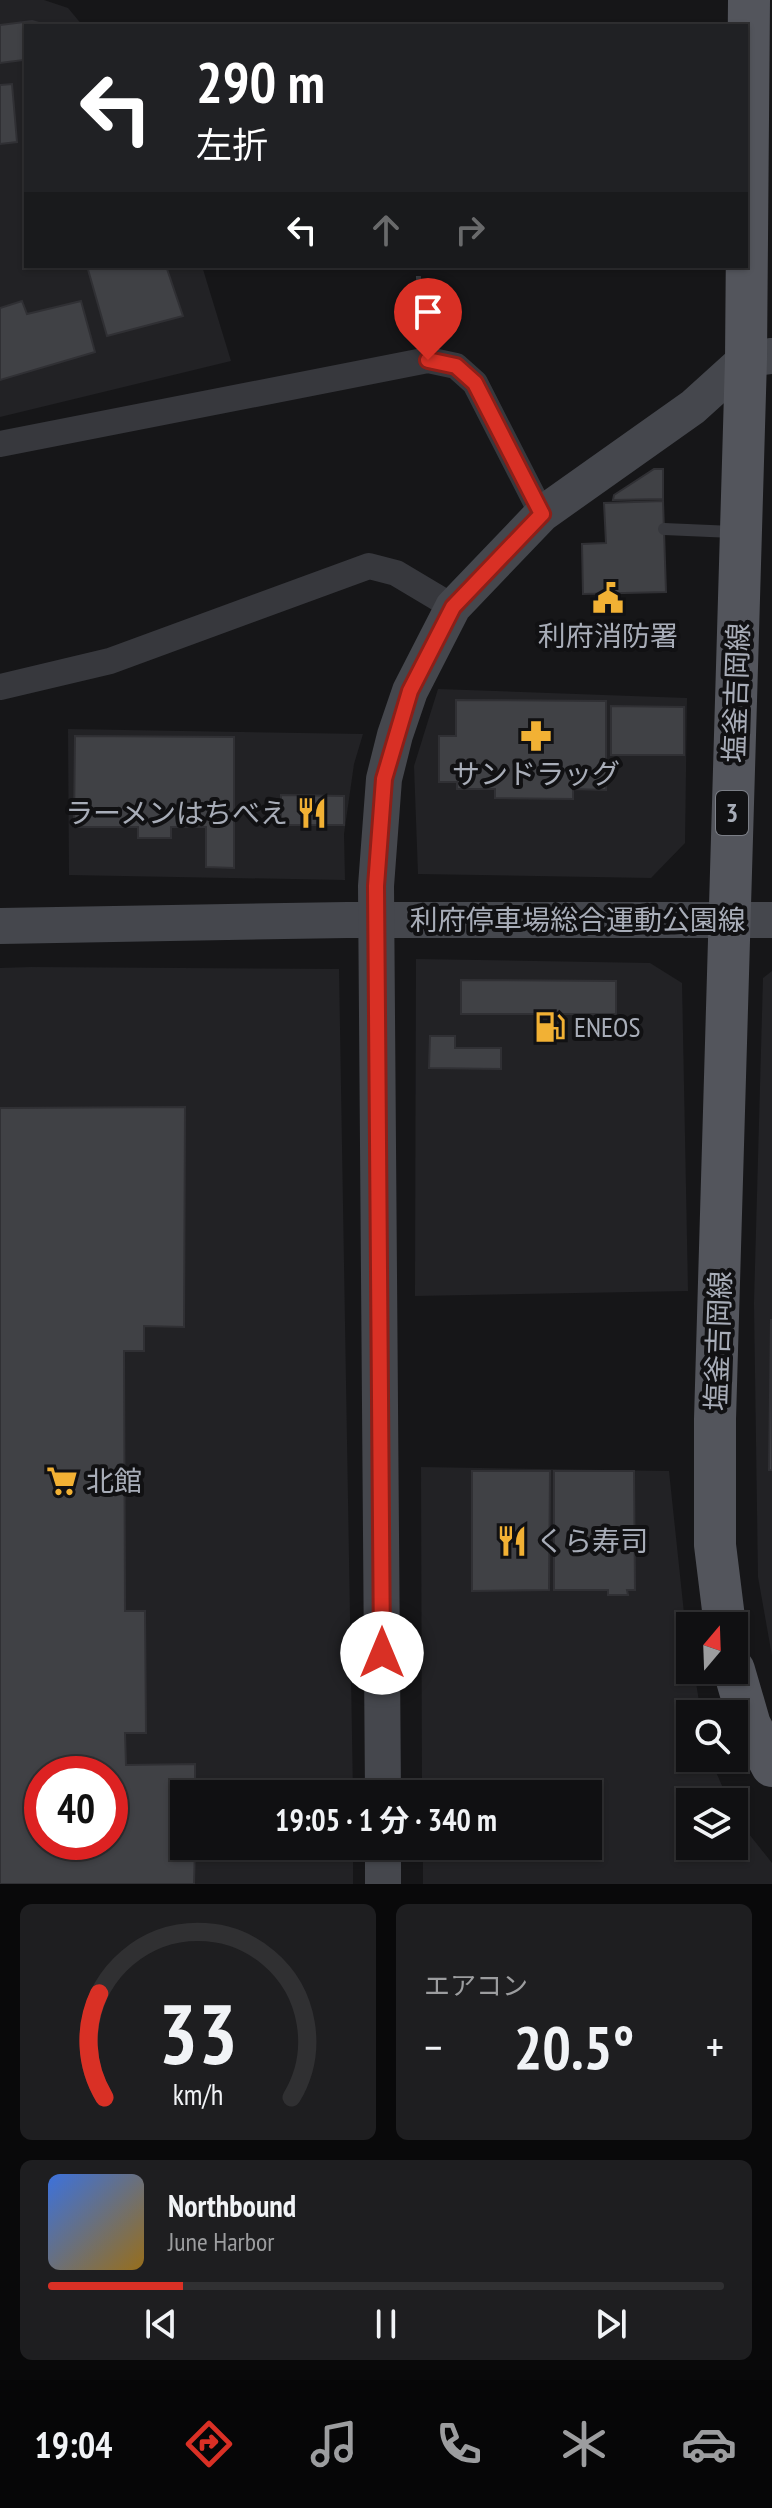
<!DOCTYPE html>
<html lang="ja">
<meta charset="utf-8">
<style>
body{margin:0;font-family:"PT Sans Narrow","Noto Sans JP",sans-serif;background:#1e1e20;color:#f1f3f6;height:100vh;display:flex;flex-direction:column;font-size:30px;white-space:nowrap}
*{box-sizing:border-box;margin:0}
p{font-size:26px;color:#9c9d9f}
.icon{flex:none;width:44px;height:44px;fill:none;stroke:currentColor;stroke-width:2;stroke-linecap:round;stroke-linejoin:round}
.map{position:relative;height:1884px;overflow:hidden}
.panel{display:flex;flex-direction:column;gap:20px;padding:20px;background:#09090a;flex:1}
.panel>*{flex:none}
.guide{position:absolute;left:24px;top:24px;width:724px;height:244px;border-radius:0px;box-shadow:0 2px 6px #0004,0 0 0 2px #303032;background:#202124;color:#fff;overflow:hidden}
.needle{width:52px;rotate:19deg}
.controls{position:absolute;left:676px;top:1612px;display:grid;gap:16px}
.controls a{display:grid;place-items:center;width:72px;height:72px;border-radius:0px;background:#101012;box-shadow:0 2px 6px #0004,0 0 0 2px #303032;font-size:40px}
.speed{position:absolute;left:24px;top:1756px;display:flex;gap:16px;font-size:40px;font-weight:700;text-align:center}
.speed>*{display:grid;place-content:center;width:104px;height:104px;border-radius:50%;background:#101012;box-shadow:0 2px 6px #0004,0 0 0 2px #303032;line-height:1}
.speed .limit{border:12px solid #d22;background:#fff;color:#111}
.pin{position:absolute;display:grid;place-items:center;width:68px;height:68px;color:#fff;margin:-82px -34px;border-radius:50% 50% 50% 0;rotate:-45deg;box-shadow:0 0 8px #0007}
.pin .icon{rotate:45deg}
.me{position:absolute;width:88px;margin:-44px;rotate:0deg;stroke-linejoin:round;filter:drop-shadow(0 0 6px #0008)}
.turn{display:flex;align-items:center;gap:28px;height:168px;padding:0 40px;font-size:36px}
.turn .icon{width:104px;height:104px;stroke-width:2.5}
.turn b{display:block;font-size:56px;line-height:68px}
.lanes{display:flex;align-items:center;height:76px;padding:0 40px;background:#0003;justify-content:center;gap:40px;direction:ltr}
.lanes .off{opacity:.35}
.big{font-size:60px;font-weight:700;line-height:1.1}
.panel .card{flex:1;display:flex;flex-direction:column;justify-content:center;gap:12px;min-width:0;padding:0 28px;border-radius:12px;background:#1e1e20}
.panel .dial{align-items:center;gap:0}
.dial svg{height:208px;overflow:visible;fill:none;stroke:#303032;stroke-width:7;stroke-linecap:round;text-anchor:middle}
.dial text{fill:#f1f3f6;stroke:none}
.song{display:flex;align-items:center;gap:24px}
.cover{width:96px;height:96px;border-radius:12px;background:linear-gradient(135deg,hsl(220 70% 55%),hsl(40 70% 35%))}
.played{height:8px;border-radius:4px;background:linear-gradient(90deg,#d93025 20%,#303032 20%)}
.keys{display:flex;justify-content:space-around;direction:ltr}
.heat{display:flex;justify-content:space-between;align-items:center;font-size:44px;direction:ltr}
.panel .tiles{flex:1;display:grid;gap:20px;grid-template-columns:1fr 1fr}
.card:last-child{grid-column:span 2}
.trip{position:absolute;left:170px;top:1780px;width:432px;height:80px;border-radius:0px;background:#101012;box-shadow:0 2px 6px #0004,0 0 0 2px #303032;font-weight:700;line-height:80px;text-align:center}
.tabs{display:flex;height:128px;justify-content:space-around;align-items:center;background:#060607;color:#9c9d9f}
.tabs .icon{width:56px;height:56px}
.tabs .selected{color:#d93025}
.tabs b{font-size:36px;color:#f1f3f6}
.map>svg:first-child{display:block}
</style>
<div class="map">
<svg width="772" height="1884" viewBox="0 0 772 1884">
<rect width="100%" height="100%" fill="#161618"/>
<g fill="#222225" fill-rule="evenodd">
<path d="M0,0h44l24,8 15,18h-57v240h176l29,95 -231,56z"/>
<path d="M438,689l249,9 -2,145 -34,35 -233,-4 -4,-108z"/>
<path d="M68,729l295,5 -9,30 -10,70 1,46 -276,-5z"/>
<path d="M416,959l234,4 32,20 6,308 -273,5z"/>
<path d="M31,967l308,2 14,825h-169v52h169v38h-353v-916zM42,1774h68v68h-68z"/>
<path d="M772,971v685l-14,-79 -4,-274 9,-325z"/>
<path d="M421,1467l248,4 21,199h4l7,44h-11v44h20l19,44h-39v44h44v-31l38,48v21h-349v-38h165v-52h-166z"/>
</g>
<g fill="#404145" stroke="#303034" stroke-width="2" fill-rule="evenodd">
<path d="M32,21l17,5h-23v46l-3,-12 -23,3v-38z"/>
<path d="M12,84l5,58 -17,2v-59z"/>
<path d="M87,266h79l17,50 -76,20z"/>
<path d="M22,301l5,13 54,-13 14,51 -95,28v-72z"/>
<path d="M654,469h9v30l-50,1 1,-5z"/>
<path d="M663,501l3,91 -83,2 -1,-50 24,-1 -2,-40z"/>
<path d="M456,700l150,1v89l-33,-1v10l-78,-1v-9h-38v-7h-18v-46h17z"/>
<path d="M611,706l73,1v48h-73z"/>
<path d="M75,736l159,1v131l-28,-1v-40h-35v11h-33v-11h-64z"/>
<path d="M281,795l63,1v29h-63z"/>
<path d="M461,980l155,1v33h-155z"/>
<path d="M430,1036h25v12h46v21l-72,-1z"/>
<path d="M185,1107l-1,220 -40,-1v25h-20l1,260h20l1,122h-21l1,32 69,-1v30h-11v52h11l-1,38h-194v-776zM42,1774h68v68h-68z"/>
<path d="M771,1320h1v150h-3z"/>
<path d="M472,1471h78l-1,119 -77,1z"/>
<path d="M554,1471h80l1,119h-8l1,5h-20v-5h-54z"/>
</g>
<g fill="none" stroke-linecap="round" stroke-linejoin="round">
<path stroke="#3d3f44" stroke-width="5" stroke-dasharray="4 6" stroke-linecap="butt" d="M418,266l3,71"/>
<path stroke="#37383d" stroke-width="12" d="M664,529l69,3"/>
<g stroke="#37383d" stroke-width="26">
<path d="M0,444l428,-84 28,6 19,17 67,131"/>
<path d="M0,687l110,-26 259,-95 27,7 57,34"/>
</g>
<g stroke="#45474d" stroke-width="36">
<path d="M0,926l347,-6h425"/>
<path d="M383,1794l-7,-908 8,-107 11,-44 15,-44 43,-84 89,-93 151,-107 53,-48 26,-3"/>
<path d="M383,1846v38"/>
</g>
<g stroke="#53555c" stroke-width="42">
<path d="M725,1626l-10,-81v-126l31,-1060 3,-359"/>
<path d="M734,1670l16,55 22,41"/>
</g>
</g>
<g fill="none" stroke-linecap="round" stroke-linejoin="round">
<defs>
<path id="route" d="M382,1653l-6,-767 8,-107 26,-88 43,-84 89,-93 -67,-131 -19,-17 -28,-6"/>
</defs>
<use href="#route" stroke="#8d1f18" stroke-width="20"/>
<use href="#route" stroke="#d93025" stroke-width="14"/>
</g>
<defs>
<symbol id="civic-bare" viewBox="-9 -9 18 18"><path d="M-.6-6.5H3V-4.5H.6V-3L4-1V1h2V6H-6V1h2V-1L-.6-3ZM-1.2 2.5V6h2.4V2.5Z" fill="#f2b134" stroke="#111113" stroke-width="2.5" paint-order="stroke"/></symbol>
<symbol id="pharmacy-bare" viewBox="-9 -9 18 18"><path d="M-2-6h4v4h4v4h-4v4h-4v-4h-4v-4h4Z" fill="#f2b134" stroke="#111113" stroke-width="2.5" paint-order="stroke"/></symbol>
<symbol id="restaurant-bare" viewBox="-9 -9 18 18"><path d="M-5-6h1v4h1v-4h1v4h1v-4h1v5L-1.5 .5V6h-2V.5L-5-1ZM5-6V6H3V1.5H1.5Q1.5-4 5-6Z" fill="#f2b134" stroke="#111113" stroke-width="2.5" paint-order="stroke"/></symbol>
<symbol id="fuel-bare" viewBox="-9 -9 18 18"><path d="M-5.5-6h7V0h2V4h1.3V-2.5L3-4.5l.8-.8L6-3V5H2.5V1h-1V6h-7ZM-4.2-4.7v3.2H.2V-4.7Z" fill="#f2b134" stroke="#111113" stroke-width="2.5" paint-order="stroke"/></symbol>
<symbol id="supermarket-bare" viewBox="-9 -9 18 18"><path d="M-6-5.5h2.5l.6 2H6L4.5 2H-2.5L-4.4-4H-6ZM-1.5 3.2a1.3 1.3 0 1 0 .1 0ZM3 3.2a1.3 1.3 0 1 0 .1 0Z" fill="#f2b134" stroke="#111113" stroke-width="2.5" paint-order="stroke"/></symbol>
</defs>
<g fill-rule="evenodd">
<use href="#civic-bare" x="586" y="576" width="44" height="44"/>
<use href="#pharmacy-bare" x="514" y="714" width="44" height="44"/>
<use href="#restaurant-bare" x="290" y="791" width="44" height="44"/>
<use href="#fuel-bare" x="528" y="1005" width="44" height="44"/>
<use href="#supermarket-bare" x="40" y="1459" width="44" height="44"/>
<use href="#restaurant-bare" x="490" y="1519" width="44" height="44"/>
</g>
<g text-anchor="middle" stroke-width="8" stroke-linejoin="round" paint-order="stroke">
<rect fill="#111113" stroke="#7b7e86" stroke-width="2" x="716" y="791" width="32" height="44" rx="6"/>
<g font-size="26" font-weight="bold" fill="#a8adb8">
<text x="732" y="822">3</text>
</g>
<g font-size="28" fill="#a8adb8" stroke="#111113" text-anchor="start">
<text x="608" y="646" text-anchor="middle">利府消防署</text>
<text x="536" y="784" text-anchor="middle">サンドラッグ</text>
<text x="288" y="823" text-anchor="end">ラーメンはちべえ</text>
<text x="574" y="1037">ENEOS</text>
<text x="86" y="1491">北館</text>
<text x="536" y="1551">くら寿司</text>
</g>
<g font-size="28" fill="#a8adb8" stroke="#111113">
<text transform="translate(736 693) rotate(-88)" y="10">塩釜吉岡線</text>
<text x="578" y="930">利府停車場総合運動公園線</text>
<text transform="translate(718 1341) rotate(-88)" y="10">塩釜吉岡線</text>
</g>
</g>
</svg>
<div class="controls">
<a><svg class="needle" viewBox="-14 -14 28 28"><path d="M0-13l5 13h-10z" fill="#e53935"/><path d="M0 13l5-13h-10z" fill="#9c9d9f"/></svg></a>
<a><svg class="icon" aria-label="search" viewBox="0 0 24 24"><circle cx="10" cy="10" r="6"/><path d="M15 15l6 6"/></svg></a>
<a><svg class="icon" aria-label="layers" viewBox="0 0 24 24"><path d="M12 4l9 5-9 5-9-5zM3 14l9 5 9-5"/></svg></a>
</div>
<div class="speed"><div class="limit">40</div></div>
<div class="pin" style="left:428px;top:360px;background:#d93025"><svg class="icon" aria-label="arrive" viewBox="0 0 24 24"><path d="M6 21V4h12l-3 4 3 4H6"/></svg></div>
<svg class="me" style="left:382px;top:1653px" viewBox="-20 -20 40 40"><circle r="19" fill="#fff"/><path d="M0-13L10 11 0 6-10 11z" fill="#d93025"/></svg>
<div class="trip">19:05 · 1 分 · 340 m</div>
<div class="guide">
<div class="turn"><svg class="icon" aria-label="left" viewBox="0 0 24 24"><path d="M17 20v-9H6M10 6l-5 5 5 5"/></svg><div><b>290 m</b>左折</div></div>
<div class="lanes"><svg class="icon" aria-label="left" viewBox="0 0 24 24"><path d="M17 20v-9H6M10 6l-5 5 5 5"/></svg><svg class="icon off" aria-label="ahead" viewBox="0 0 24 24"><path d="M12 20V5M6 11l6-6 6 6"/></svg><svg class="icon off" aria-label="right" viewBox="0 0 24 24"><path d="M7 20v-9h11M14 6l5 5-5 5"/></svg></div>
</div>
</div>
<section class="panel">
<div class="tiles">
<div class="card dial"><svg viewBox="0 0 100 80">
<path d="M14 69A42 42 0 1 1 86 69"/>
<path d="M14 69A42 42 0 0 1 12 29" stroke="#d93025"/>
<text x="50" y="56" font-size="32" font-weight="700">33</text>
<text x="50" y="72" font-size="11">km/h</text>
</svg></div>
<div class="card"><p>エアコン</p>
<div class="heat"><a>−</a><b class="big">20.5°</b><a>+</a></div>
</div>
<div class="card">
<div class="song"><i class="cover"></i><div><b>Northbound</b><p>June Harbor</p></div></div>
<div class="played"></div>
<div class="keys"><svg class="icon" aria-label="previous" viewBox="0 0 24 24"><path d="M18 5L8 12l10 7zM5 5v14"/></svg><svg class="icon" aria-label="pause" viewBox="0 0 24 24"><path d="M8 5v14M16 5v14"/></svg><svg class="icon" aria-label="next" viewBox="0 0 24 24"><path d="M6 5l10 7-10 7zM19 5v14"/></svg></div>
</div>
</div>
</section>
<nav class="tabs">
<b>19:04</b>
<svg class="icon selected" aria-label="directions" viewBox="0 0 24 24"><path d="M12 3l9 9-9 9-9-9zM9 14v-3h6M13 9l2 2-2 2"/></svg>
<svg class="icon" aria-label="music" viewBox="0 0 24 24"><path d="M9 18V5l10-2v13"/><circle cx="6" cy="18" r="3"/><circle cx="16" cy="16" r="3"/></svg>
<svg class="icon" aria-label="phone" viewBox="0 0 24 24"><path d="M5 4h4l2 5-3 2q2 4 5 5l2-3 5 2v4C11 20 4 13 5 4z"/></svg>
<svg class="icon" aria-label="climate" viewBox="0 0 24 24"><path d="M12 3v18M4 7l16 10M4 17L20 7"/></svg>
<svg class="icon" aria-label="car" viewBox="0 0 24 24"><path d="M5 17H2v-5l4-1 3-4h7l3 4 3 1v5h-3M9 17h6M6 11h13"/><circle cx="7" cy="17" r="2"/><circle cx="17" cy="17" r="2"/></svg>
</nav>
